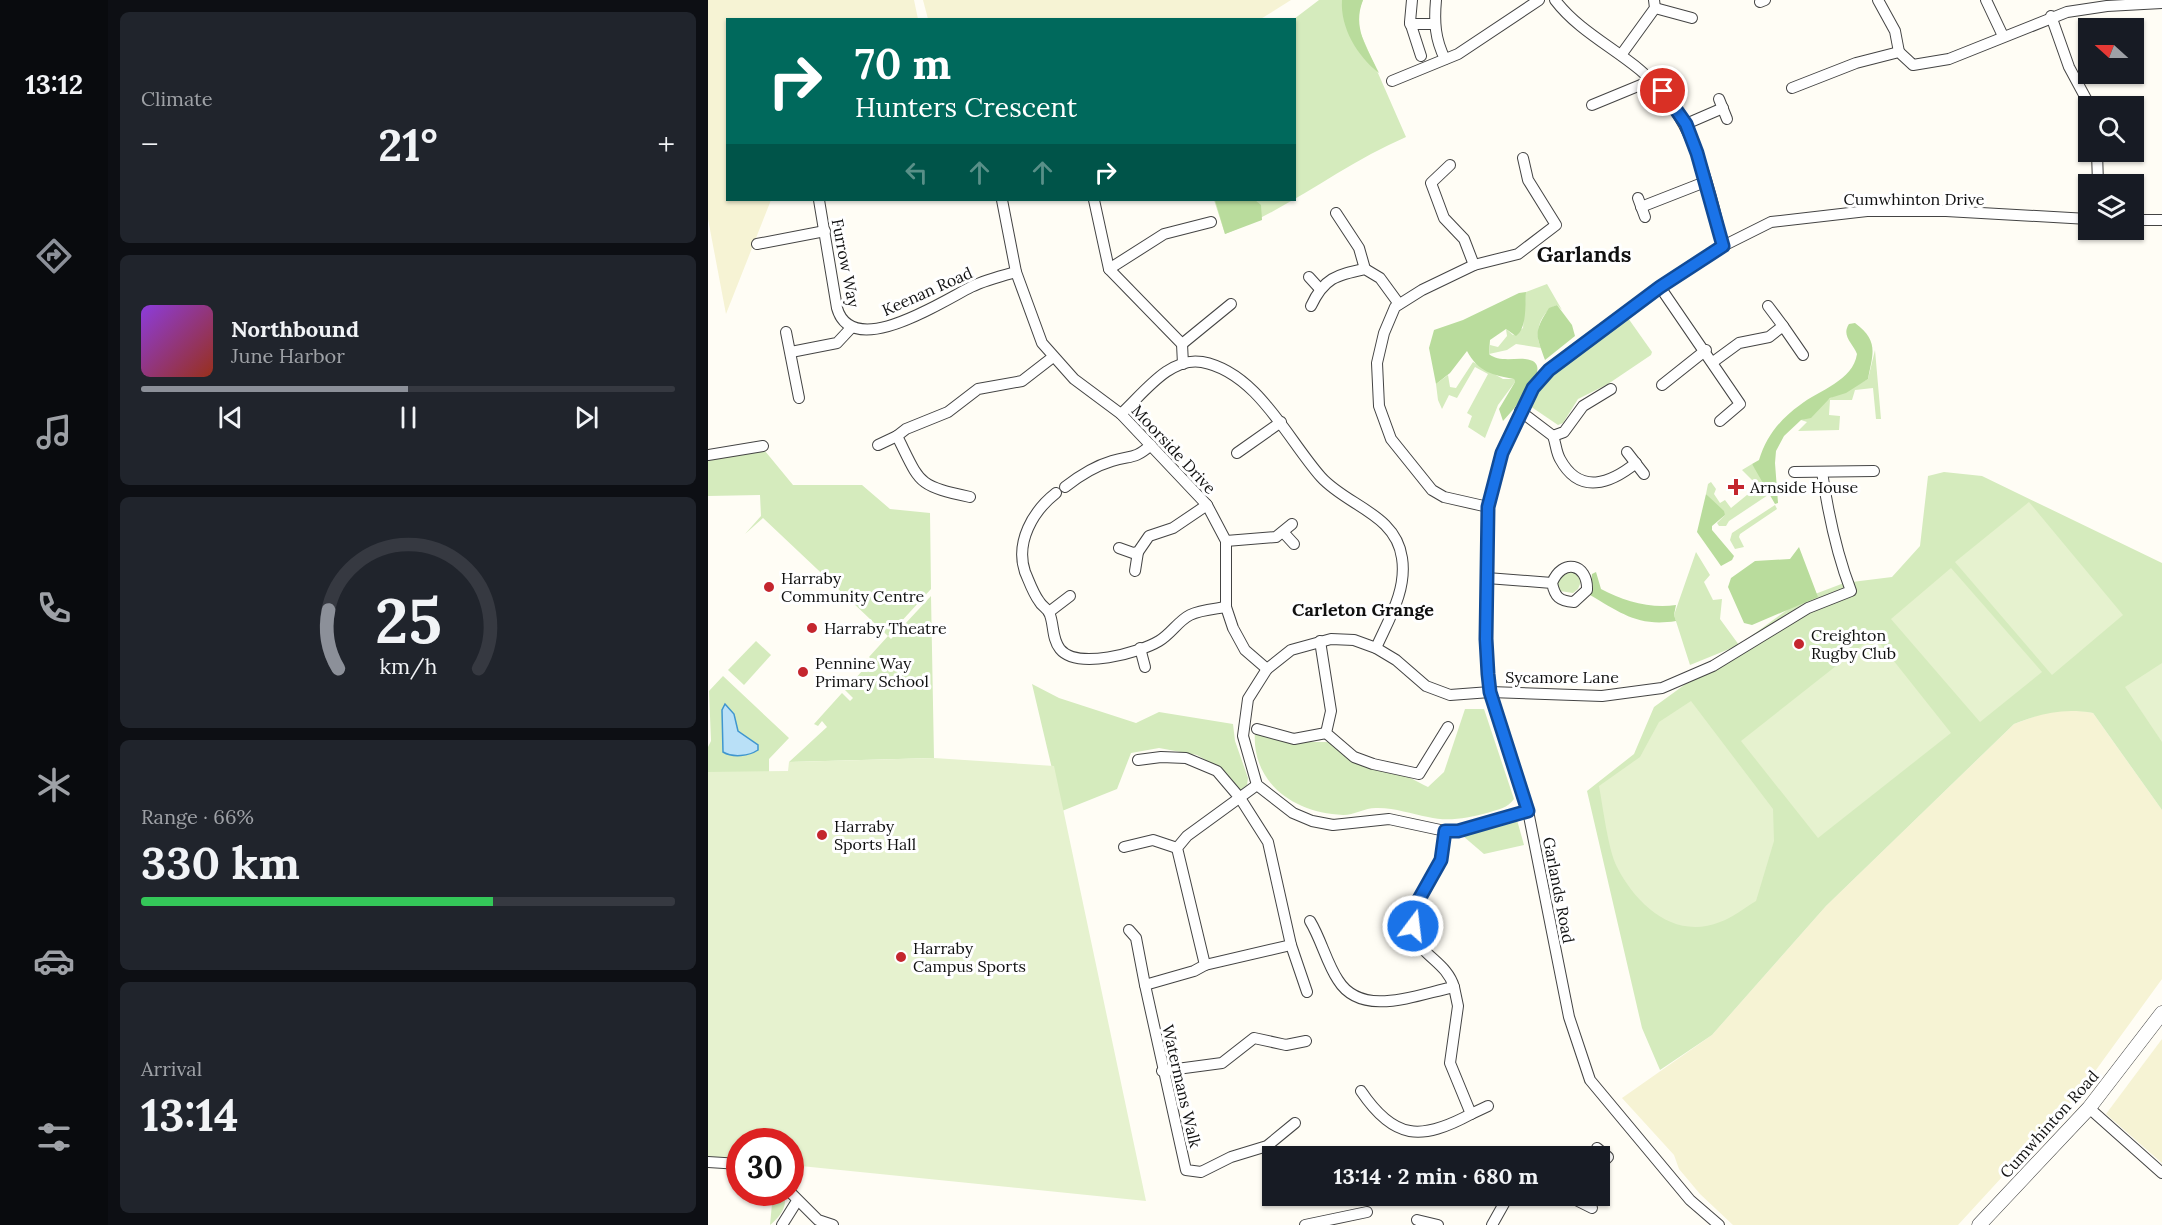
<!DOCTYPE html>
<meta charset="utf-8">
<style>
body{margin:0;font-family:Lora,serif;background:#20242c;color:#f1f3f6;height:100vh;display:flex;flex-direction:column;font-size:22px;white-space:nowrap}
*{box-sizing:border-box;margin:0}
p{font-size:20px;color:#9ea1a6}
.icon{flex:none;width:33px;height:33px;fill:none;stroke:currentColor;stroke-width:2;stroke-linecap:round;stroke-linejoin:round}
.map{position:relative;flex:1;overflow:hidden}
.sheet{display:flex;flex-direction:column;gap:12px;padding:12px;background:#0d0f14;width:600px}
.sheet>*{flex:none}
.top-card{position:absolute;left:18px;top:18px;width:570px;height:183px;border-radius:0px;box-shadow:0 2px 4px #0004;background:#00695c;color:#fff;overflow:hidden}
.needle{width:39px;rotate:291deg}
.tools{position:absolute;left:1370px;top:18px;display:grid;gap:12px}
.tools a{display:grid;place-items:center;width:66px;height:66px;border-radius:0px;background:#171b24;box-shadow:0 2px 4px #0004;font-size:30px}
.speed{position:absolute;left:18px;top:1128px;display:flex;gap:12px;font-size:30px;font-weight:700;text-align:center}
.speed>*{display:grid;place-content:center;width:78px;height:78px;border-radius:50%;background:#171b24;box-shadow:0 2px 4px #0004;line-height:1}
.speed .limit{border:9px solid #d22;background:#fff;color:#111}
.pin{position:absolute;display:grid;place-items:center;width:51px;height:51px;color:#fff;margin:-26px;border:3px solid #fff;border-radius:50%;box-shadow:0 2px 6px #0007}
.me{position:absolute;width:66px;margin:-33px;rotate:15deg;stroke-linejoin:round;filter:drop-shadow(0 0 4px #0008)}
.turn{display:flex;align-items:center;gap:21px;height:126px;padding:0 30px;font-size:27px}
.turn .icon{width:78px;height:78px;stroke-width:2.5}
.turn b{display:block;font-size:42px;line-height:51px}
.lanes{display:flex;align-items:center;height:57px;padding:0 30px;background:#0003;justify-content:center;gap:30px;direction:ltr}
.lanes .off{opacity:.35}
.big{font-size:45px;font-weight:800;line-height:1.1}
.sheet .widget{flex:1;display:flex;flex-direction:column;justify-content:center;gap:9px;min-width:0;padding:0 21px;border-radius:9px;background:#20242c}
.sheet .dial{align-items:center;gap:0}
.dial svg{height:156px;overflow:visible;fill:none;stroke:#363941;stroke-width:7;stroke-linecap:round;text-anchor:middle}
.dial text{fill:#f1f3f6;stroke:none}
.song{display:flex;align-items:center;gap:18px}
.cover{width:72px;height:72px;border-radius:9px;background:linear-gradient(135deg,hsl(270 70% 55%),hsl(10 70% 35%))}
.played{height:6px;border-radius:3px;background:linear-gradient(90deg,#8c9099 50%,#363941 50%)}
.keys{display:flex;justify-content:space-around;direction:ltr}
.heat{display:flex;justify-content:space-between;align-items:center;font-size:33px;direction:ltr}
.charge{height:9px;border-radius:4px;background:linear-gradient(90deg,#34c759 66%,#363941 0)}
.trip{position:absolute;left:554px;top:1146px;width:348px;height:60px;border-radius:0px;background:#171b24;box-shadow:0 2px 4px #0004;font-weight:800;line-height:60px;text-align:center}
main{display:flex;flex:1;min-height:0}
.tabs{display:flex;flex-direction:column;width:108px;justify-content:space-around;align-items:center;background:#090b0e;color:#9ea1a6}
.tabs .icon{width:42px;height:42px}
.tabs .selected{color:#8c9099}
.tabs b{font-size:27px;color:#f1f3f6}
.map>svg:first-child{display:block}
</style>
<main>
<nav class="tabs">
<b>13:12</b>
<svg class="icon selected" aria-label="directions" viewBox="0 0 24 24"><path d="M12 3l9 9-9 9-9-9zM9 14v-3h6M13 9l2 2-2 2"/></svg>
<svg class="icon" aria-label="music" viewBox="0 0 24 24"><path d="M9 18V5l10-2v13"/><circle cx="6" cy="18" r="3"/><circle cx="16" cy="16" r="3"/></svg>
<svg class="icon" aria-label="phone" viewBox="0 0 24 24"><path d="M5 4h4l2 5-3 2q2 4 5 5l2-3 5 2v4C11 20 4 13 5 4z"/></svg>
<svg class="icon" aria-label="climate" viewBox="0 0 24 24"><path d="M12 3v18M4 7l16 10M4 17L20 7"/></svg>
<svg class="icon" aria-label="car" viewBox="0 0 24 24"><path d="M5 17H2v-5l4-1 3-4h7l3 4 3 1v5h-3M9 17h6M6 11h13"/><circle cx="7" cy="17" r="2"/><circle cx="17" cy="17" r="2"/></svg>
<svg class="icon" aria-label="filters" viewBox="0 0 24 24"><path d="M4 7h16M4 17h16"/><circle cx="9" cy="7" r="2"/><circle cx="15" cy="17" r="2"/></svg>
</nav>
<section class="sheet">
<div class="widget"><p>Climate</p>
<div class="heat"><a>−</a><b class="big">21°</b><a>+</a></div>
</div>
<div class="widget">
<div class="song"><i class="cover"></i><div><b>Northbound</b><p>June Harbor</p></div></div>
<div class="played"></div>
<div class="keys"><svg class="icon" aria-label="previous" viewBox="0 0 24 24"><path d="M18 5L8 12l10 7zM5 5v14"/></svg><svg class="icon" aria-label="pause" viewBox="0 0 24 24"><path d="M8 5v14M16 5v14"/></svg><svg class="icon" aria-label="next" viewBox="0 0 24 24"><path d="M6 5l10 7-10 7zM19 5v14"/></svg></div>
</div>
<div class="widget dial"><svg viewBox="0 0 100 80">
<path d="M14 69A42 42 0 1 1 86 69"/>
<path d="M14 69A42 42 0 0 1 9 39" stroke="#8c9099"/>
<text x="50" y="56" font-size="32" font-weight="700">25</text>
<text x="50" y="72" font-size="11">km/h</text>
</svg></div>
<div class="widget"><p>Range · 66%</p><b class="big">330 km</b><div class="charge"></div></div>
<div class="widget"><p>Arrival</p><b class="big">13:14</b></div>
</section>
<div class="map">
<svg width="1454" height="1225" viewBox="0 0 1454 1225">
<rect width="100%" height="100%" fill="#fffdf5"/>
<g fill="#f6f3d4">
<path d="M0,0h206l4,19 -190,1v180h43l-45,114 -18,-95z"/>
<path d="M215,0h368l-32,20 -331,-1z"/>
<path d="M1364,709l21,4 69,97v169l-82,113 -122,133h-225l-33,-31 -21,-25 -5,-14 -52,-57 90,-63 114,-129 188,-182 30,-11z"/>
<path d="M1454,1039v124l-56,-49z"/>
</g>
<g fill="#d5ebbd">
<path d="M611,0h44l-6,15 3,17 46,105c-63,27 -115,71 -181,97l-11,-34h80v-181z"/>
<path d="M839,284l15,26 -5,-5c-16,6 -24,27 -16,43l-25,-4 -9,6 -18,4 1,-9 8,2 9,-11 -1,-7 7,6 10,-7 3,-36z"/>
<path d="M920,318l24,34 -1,3 -43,29 -30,15 -15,24 -5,2 -28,-19c0,-32 73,-73 98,-88z"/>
<path d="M1167,350l6,69h-5l-3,-31 -18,2 -3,10h-22l-1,15 11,1 -1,14 -41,1 9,-9 -6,-2c14,-4 19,-16 31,-23 12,-6 24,-11 36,-18z"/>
<path d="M765,362l30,17h11l1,3 -17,23 -13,33 -17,-11 4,-11 -5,-3 21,-39 -13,-7 -18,31 -8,-3 -7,14 -4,-9 -2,-16 12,-9 2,12 6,1z"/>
<path d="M57,451l28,34h69l28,24 40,4 1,76 -43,47 3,3 40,-43 3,162 -145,4 38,-35 -5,-6 -4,5 -4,-2 28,-31 8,8 3,-3 -8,-8 27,-30 -3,-3 19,-21 -125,-118 -18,16 16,-18 -1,-21 -52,1v-36z"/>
<path d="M1044,464l9,12 7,19 -39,26 -3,5h-7l-2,-3 8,-8 -19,-21 2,-10 3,-2 5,7 -2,5 6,9 5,-3 6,8 27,-22 -16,-16z"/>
<path d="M1236,472l38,4 180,87v247l-69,-97c-29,-5 -51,0 -79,11l-188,182 -114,129 -52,35 -18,-42 -55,-237 47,-37 20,-47 85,-62 -49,20 -16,-50 22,-63 14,23 -6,7 9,18 9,-1 -2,20 19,26 63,-46 42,-16 48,-6 28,-31 8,-70z"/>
<path d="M1067,505l2,4 -37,25 -1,3 5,10 -9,2 -5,-9 2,-7z"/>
<path d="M862,564l12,15 -4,10 -5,4 -13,-2 -6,-13z"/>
<path d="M48,641l15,14 -27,30 -16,-15z"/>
<path d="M15,676l66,62 -20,21v16l-61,7v-35l3,-6 -2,-50z"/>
<path d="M324,684l27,14 77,25 23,-11 74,12 2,17 13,37 -1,7 -8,6 -18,-22 -24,-14 -38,-7 -28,5 -14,36 -55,22z"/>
<path d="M757,709h19l30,90c-7,10 -16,10 -27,14 -20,5 -39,9 -59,4 -17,-3 -32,-9 -50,-9 -12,-1 -23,7 -35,7 -49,-2 -92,-32 -88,-84l38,11h37c25,23 32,20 63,29 12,3 24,11 35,16l16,-15z"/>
<path d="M809,820l7,25 -40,9 -21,-18z"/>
<path d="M65,1193h10c6,12 -3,24 -13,32z"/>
</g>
<g fill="#b9dc9c">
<path d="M634,0h21c-11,28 4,47 16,73 -21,-16 -39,-45 -37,-73z"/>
<path d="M507,200h40l6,5 1,15 -37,14z"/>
<path d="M818,292c-1,14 1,36 -10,44l-10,-7 -16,11 -1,14c9,8 25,4 36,5 35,3 -14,52 -22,62l-4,-12 16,-27 -1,-3c-21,-4 -36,-7 -47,-28l-17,22 -14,11 -7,-36 5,-18 29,-10 56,-27z"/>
<path d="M849,305l15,20 3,11 -30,24c-9,-26 -12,-27 4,-52z"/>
<path d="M1147,323c24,18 18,30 13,56l-22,14 -16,5 -19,20 -10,2 -17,16 -8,15 -1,12 3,40 -3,1 -23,-40 7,-4c7,-23 21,-41 41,-55 19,-15 53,-24 57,-51 -4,-11 -16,-18 -8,-30z"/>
<path d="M998,494l18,17 1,4 -13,11v4l22,26 -2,4 -11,6 -24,-34z"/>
<path d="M1091,547l19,50 -66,28 -8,-2 -16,-36 3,-9 24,-17 35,-2z"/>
<path d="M888,572l5,17c22,12 50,20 75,16l-2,10 2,6c-38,6 -55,-8 -86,-26l2,-21z"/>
</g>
<g fill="#e6f2cf">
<path d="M1321,502l94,113 -71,60 -97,-113z"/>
<path d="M1243,568l91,104 -62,50 -89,-103z"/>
<path d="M1166,636l77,97 -133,105 -77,-97z"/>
<path d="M1454,663v79l-37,-55z"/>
<path d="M983,701l82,108 1,32 -18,60c-12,7 -24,17 -36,21 -45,18 -83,-16 -103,-55 -9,-18 -14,-60 -18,-81l41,-29 19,-35z"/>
<path d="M226,758l120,8 92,435 -355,-36 -1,-23h-50l-1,19 -31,-3v-386l80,-1 1,-9z"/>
</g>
<path fill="#b9e0f7" stroke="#3f96cf" stroke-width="1.5" d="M17,704l9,10 4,17 20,14v5c-9,6 -25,8 -35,2l-1,-42z"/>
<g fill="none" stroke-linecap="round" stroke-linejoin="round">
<defs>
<g id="minor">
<path d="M704,0l-2,22 11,34"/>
<path d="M728,0c-2,22 -1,39 9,59"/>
<path d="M847,0c23,30 56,46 85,70 53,44 68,112 83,176"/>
<path d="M1170,0l17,31 4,21"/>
<path d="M1278,0l17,36"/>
<path d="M1052,2l5,-2"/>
<path d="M947,8l37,10"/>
<path d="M1343,16l18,51 21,39"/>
<path d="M702,24h24"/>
<path d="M913,55l34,-47 -1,-8"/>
<path d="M684,81l66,-27 81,-54"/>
<path d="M1084,88l64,-25 43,-11 14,13 36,-6 118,-47 40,-6 55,-3"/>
<path d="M1011,99l8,20"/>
<path d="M884,105l51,-21 6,-6"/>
<path d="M978,124l37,-16"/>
<path d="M1389,152l1,32"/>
<path d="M742,165l-19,18 13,35 20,21 10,26"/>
<path d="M930,198l7,19"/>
<path d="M111,200l18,108c15,53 106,-7 134,-21 14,-7 30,-11 45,-15"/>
<path d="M294,200l14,72 26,71 32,36 47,35 86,91 19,36v66l7,21 12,22 22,19"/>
<path d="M386,200l15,69 73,75 1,20"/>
<path d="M933,207l64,-25"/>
<path d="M628,213l23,35 6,21"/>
<path d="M1425,220h29"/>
<path d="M49,244l68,-13"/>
<path d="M401,269l55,-35 47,-12"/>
<path d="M601,277l10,11"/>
<path d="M952,287l80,117 -20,17"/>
<path d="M603,306c13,-28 25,-31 54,-37l15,9 19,26"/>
<path d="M1075,326l20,29"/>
<path d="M78,332l13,66"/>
<path d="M474,344l49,-40"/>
<path d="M83,352l46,-9 14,-15"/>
<path d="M1005,362l26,-19 30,-6 14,-11 -15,-20"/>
<path d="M954,385l44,-35"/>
<path d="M812,411l33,25c3,8 3,16 7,23 20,37 51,24 76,4"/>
<path d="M413,414c22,-20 49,-58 81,-52 55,10 86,78 119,115 26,29 75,37 81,81 5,32 -13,61 -26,90"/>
<path d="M845,436l11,-4 19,-26 28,-17"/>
<path d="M170,445l19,-9"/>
<path d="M919,452l17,22"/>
<path d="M529,453l44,-31"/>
<path d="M0,455l55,-9"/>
<path d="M1086,472l80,-1"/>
<path d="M357,487c14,-11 30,-21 47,-26 19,-6 22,-1 39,-16"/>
<path d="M348,493c-23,18 -41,49 -31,79 4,9 8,21 14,29 3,6 9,7 11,14 4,11 2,24 10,34 17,21 79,4 99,-8 12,-7 19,-20 31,-26 10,-5 25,-6 36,-8"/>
<path d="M262,497c-54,-12 -49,-13 -73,-61l9,-7 42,-17 30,-23 44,-8 31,-24"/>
<path d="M780,507l-44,-10 -12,-7 -41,-51 -12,-33 -2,-43 7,-30 11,-26 27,-17 52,-25 44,-11 38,-29 -28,-45 -5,-22"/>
<path d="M575,532l11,12"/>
<path d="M518,541l50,-4 16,-13"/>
<path d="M411,548l14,5 5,-1 11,-16 24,-8 34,-23"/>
<path d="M427,571l3,-19"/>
<path d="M779,578l65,5c10,-25 36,-20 35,7l-13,12c-15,-1 -19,-5 -22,-19"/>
<path d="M341,612l21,-16"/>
<path d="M612,641l11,70 -5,22 28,24 19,7 46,10 29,-47"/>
<path d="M432,648l5,19"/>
<path d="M549,729l37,10 32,-6"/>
<path d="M430,760l23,-3 25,1 31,13 23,27 28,44 23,103 16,47"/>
<path d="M549,785l-70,51 -10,12 28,117 -11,6 -49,14 41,185 15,2 30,-15 36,-11 28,-23"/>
<path d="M820,811l-70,20h-13l-56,-12 -56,6 -21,-4 -19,-8 -36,-28 -14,-49 5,-37 19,-30 24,-19 40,-11 23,1 22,8 20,12 30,26 24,9 40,-3 112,4 60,-8 51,-22 95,-58 43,-17c-15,-39 -23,-78 -29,-119"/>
<path d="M416,847l29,-7 24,8"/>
<path d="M602,921c11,18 17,43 28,59 24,39 80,14 116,7 -7,-24 -31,-30 -39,-51 -11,-28 18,-53 26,-78 3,-8 3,-18 4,-27"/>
<path d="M421,930l7,8 9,47"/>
<path d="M497,965l86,-20"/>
<path d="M454,1071l60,-8 32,-25 32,7 20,-4"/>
<path d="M653,1091c33,49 60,50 110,23l-21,-51 8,-57 -4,-19"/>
<path d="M1381,1108l73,65"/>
<path d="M763,1114l17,-8"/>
<path d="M889,1148l11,9 -9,9"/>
<path d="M0,1162l32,2"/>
<path d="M82,1192l28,28 15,5"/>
<path d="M860,1196l24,12"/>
<path d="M709,1220l21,5"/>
<path d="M74,1225l15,-24"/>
<path d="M597,1225l62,-13"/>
<path d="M784,1225l14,-25 6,-4"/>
<path d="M1011,1225l-29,-25 -100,-120 -21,-63 -41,-206 -38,-119 -4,-53 2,-132 13,-54 32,-65 16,-18 111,-83 63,-41 48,-24 96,-11h79l142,8"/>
</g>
<path id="tertiary" d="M1271,1225l110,-117 73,-95"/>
</defs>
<use href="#minor" stroke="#444" stroke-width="12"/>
<use href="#tertiary" stroke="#444" stroke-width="15"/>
<use href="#minor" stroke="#fff" stroke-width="10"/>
<use href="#tertiary" stroke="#fff" stroke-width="14"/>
</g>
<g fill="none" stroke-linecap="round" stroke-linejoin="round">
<defs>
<path id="route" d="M705,926l5,-25 23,-41 4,-29h13l70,-20 -38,-119 -2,-18 -2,-35 2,-132 14,-54 31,-65 16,-18 111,-83 63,-41 -26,-93 -11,-29 -23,-33"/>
</defs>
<use href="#route" stroke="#114b97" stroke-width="15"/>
<use href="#route" stroke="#1a73e8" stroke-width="10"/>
</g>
<g fill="#c4262e" stroke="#fff" stroke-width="2">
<path d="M1025 478h6v6h6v6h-6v6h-6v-6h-6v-6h6z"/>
<circle cx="61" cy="587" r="6"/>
<circle cx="104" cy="628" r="6"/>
<circle cx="1091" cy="644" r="6"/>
<circle cx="95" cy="672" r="6"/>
<circle cx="114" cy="835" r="6"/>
<circle cx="193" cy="957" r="6"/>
</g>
<g text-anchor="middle" stroke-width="6" stroke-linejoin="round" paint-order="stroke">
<g font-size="16" fill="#111" stroke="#fff">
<text x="1206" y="205">Cumwhinton Drive</text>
<text transform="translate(138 263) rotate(79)" y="6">Furrow Way</text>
<text transform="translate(219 291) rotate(-24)" y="6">Keenan Road</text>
<text transform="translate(466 449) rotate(47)" y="6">Moorside Drive</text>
<text x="854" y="683">Sycamore Lane</text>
<text transform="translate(851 890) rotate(79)" y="6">Garlands Road</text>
<text transform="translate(474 1086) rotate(77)" y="6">Watermans Walk</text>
<text transform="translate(1341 1124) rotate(-48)" y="6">Cumwhinton Road</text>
</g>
<g font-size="16" fill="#111" stroke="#fff" text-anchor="start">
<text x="1042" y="493">Arnside House</text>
<text x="73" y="584">Harraby<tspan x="73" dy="18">Community Centre</tspan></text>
<text x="116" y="634">Harraby Theatre</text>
<text x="1103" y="641">Creighton<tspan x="1103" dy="18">Rugby Club</tspan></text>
<text x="107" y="669">Pennine Way<tspan x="107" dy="18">Primary School</tspan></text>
<text x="126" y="832">Harraby<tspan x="126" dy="18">Sports Hall</tspan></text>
<text x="205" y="954">Harraby<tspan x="205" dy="18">Campus Sports</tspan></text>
</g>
<g font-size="18" font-weight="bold" fill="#111" stroke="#fff">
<text x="655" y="616">Carleton Grange</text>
</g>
<g font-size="22" font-weight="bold" fill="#111" stroke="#fff">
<text x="876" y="262">Garlands</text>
</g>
</g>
</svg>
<div class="tools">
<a><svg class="needle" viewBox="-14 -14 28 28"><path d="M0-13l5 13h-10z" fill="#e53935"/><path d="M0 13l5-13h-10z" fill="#9ea1a6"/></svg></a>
<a><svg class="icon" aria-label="search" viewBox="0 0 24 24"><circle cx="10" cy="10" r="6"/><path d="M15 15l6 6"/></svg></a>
<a><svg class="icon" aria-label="layers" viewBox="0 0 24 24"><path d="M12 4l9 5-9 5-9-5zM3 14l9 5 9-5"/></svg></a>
</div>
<div class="speed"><div class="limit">30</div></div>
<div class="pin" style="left:955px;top:91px;background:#d93025"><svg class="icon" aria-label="arrive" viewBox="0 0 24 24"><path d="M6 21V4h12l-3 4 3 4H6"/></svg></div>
<svg class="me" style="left:705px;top:926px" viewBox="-20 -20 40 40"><circle r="17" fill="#1a73e8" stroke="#fff" stroke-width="3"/><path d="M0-11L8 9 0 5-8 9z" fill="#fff"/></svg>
<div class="trip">13:14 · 2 min · 680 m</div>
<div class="top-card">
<div class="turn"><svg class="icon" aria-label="right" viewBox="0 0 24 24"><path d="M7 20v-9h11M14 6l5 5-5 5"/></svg><div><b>70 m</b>Hunters Crescent</div></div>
<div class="lanes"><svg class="icon off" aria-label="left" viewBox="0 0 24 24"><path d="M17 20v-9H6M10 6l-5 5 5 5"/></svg><svg class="icon off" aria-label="ahead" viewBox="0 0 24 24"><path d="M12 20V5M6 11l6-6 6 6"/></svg><svg class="icon off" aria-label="ahead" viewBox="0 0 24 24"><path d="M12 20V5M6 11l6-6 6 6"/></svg><svg class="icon" aria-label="right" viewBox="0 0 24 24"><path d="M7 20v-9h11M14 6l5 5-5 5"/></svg></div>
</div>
</div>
</main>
